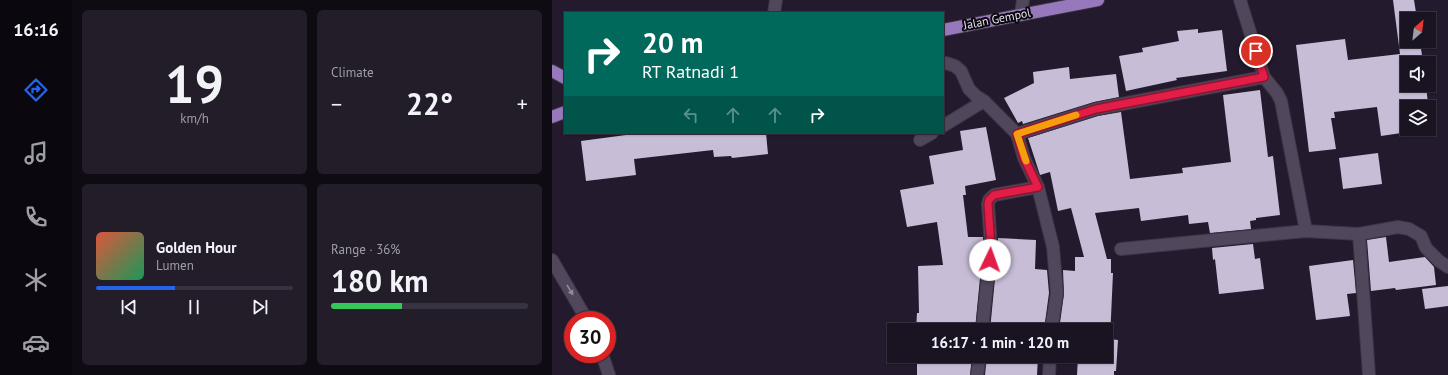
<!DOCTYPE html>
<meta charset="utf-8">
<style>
body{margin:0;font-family:"PT Sans",sans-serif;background:#231d2a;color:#f1f3f6;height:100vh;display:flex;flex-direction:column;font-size:15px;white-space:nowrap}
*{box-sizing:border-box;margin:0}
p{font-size:13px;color:#9f9ea5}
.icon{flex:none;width:22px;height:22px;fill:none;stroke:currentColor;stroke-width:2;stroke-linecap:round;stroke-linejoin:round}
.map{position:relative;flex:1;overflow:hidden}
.details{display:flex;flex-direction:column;gap:10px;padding:10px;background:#0e0b13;width:480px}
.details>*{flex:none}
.banner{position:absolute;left:12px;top:12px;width:380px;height:122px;border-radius:0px;box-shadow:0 1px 3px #0004,0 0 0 1px #383340;background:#00695c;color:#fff;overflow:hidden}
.needle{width:26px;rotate:28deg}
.tools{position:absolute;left:848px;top:12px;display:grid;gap:8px}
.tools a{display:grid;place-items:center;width:36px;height:36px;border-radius:0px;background:#1a1422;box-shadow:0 1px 3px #0004,0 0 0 1px #383340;font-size:20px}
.speed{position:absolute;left:12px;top:311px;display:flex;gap:8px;font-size:20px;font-weight:700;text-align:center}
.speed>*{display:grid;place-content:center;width:52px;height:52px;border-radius:50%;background:#1a1422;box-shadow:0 1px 3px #0004,0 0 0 1px #383340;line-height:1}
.speed .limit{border:6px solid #d22;background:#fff;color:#111}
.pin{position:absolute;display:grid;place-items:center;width:34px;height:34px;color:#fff;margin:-17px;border:2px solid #fff;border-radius:50%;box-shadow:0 1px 4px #0007}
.me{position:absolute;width:44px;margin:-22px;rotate:3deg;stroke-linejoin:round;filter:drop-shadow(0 0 3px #0008)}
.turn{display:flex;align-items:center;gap:14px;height:84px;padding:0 12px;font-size:18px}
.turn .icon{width:52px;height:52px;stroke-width:2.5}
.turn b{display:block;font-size:28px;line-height:34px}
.lanes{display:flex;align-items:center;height:38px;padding:0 12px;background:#0003;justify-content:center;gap:20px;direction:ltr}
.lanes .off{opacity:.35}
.big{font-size:30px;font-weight:800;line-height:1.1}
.details .tile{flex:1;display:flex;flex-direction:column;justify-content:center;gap:6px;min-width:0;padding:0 14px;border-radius:6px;background:#231d2a}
.details .dial{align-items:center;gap:0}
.dial b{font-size:52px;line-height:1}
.song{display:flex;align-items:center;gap:12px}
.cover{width:48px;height:48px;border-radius:6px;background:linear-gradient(135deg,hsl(10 70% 55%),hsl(150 70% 35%))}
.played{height:4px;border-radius:2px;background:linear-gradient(90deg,#2563eb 40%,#383340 40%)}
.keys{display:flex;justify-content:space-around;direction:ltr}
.heat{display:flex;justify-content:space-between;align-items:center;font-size:22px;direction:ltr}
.charge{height:6px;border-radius:3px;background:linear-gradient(90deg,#34c759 36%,#383340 0)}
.details .tiles{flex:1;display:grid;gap:10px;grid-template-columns:repeat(2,1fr)}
.trip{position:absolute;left:335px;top:323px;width:226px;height:40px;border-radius:0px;background:#1a1422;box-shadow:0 1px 3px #0004,0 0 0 1px #383340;font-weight:800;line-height:40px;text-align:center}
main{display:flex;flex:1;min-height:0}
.menu{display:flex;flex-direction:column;width:72px;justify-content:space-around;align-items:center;background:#0a080e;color:#9f9ea5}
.menu .icon{width:28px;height:28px}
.menu .on{color:#2563eb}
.menu b{font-size:18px;color:#f1f3f6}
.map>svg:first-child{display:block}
</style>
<main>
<nav class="menu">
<b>16:16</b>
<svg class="icon on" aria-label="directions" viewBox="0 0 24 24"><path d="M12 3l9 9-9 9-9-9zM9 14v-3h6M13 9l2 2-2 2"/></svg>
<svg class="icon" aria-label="music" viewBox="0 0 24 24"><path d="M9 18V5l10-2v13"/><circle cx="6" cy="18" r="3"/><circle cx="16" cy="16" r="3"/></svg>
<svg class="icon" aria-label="phone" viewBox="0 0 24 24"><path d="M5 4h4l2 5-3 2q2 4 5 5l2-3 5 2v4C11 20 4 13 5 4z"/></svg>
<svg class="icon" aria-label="climate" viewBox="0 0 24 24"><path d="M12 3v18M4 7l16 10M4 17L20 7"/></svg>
<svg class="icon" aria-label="car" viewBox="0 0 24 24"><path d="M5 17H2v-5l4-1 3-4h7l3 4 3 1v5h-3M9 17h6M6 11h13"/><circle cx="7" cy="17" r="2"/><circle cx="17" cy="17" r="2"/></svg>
</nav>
<section class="details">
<div class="tiles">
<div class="tile dial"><b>19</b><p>km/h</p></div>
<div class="tile"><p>Climate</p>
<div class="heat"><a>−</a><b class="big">22°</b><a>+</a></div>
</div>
<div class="tile">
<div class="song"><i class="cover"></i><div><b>Golden Hour</b><p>Lumen</p></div></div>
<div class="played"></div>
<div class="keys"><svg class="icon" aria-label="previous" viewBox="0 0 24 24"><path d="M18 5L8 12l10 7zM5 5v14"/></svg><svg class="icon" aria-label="pause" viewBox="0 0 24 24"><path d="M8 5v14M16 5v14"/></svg><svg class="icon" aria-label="next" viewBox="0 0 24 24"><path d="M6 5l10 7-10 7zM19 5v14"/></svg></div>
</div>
<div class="tile"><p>Range · 36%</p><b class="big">180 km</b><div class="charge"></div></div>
</div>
</section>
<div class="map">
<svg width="896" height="375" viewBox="0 0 896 375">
<rect width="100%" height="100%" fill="#231a2d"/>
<g fill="#c8bdd7">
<path d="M841,0h21l3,19h-10v22h13l3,22h-16v22h19l2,19 -23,3 3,25 -27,4 -4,-29 -43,5 1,6h-4l5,31 -27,3 -13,-107 49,-6 3,21 52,-6z"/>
<path d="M646,29v4l24,-3 5,41 -51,7 1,2 -51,11 -7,-35 24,-4 -1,-4 37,-7 -2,-10z"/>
<path d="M517,67l1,12 46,-5 3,23 -25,5 -71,22 -1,-3 -4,2 -14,-25 30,-15 -1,-11z"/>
<path d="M708,90l8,67 5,-1 7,59 -24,3v2l-6,1 1,8 -41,4 -2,-11 -19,2 -1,-9 -47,6 -2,-13 -44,5 12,46h4v14h2l-3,66 8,1 -2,31h-2v4h-37l1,-19h28v-26h-47l5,-36 -1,-24 12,1v-14h9l-13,-49 -13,3 -8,-39 -10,3 -12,-37 70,-22 23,-4 9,67 53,-6 -1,-5 49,-6 -8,-67z"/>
<path d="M434,127l10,53 -31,6 1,9h-3l5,42h15v10l-8,83h-59l1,-17h2l-1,-47 25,-1 -6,-43 -30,5 -7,-37 34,-6 -5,-28 34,-6 -3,-19z"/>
<path d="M89,133h125l2,21 -36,4 -1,-2 -17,1 -1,-7 -79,9 2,16 -50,6 -5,-40z"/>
<path d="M826,153l4,31 -39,5 -4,-31z"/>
<path d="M834,237l3,25 36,-5 9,10 2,18 -40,5 -1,-2 -24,3 -4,-51z"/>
<path d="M446,238l38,2 -1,29 12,1 2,23 -5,37h-54l8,-82z"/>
<path d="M701,244l2,15 5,-1 4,31 -45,5 -4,-35 -2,1 -1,-12z"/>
<path d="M801,260l3,33 -9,1 3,22 -34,4 -7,-54z"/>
<path d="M896,286v20l-23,3 -3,-20z"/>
<path d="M362,356h58l-2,19h-53v-16l-3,-1z"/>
<path d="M435,356h51l-1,19h-52z"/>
</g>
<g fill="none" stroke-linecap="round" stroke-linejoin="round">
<defs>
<g id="minor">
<path d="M688,0l24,77 13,16 4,8 25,130"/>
<path d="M222,13l2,-13"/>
<path d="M469,14l2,-14"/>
<path d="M391,63h3l9,3 6,5 8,18 7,7 8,5 33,33 7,24 14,29 15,60 4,46 -6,37"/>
<path d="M391,126l41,-25"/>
<path d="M465,134l79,-25 168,-32"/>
<path d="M368,140l12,-7"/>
<path d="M807,234l10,141"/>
<path d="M569,249l185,-18 53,3 39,-7 11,2 12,7 5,12 13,13 9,6"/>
<path d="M0,260l35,60"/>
<path d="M430,330l9,-83 -3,-43 1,-4 5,-5 44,-8"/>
<path d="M50,354l7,21"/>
<path d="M425,375l3,-19"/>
<path d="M497,375l1,-19"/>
</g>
<g id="major">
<path d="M391,30l155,-30"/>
<path d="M0,71l13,7"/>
<path d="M0,117l13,-5"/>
</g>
</defs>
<use href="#minor" stroke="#3c3544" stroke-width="14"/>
<use href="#major" stroke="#3c3544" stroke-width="14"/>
<use href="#minor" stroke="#51475d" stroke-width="12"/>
<use href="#major" stroke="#9778bc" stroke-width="12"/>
</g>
<defs><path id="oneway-solid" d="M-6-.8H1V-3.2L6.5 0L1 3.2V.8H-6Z"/></defs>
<use fill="#938b9d" href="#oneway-solid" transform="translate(18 290) rotate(59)"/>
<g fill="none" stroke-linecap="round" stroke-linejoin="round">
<defs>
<path id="route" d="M438,260l1,-13 -3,-43 1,-4 5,-5 44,-8 -14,-29 -7,-24 79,-25 168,-32 -8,-26"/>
</defs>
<use href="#route" stroke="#92132f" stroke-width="10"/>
<use href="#route" stroke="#e11d48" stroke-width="7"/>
<path stroke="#f59e0b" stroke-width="7" d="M474,161l-9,-27 59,-19"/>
</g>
<g text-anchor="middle" stroke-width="4" stroke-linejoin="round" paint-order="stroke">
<g font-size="12" fill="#e4dfec" stroke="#0a070f">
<text transform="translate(445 19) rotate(-11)" y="4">Jalan Gempol</text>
</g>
</g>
</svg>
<div class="tools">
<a><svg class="needle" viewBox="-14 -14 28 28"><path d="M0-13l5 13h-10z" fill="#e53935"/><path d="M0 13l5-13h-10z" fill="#9f9ea5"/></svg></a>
<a><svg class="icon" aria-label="sound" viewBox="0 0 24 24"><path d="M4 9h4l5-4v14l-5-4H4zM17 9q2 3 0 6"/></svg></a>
<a><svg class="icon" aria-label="layers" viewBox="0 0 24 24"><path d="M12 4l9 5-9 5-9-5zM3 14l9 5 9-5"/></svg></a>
</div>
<div class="speed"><div class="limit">30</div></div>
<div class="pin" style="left:704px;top:51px;background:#d93025"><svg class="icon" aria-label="arrive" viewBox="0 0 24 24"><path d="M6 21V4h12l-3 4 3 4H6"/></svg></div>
<svg class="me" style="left:438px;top:260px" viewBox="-20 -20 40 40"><circle r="19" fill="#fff"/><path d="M0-13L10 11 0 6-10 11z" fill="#e11d48"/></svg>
<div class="trip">16:17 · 1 min · 120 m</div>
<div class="banner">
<div class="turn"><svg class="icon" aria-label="right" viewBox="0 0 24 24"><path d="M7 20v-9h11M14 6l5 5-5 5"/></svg><div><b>20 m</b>RT Ratnadi 1</div></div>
<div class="lanes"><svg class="icon off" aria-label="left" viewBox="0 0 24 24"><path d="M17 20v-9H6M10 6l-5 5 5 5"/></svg><svg class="icon off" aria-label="ahead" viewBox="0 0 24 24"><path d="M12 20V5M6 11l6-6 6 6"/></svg><svg class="icon off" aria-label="ahead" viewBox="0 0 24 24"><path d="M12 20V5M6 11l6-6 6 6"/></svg><svg class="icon" aria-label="right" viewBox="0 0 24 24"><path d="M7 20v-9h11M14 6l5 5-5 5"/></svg></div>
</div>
</div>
</main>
